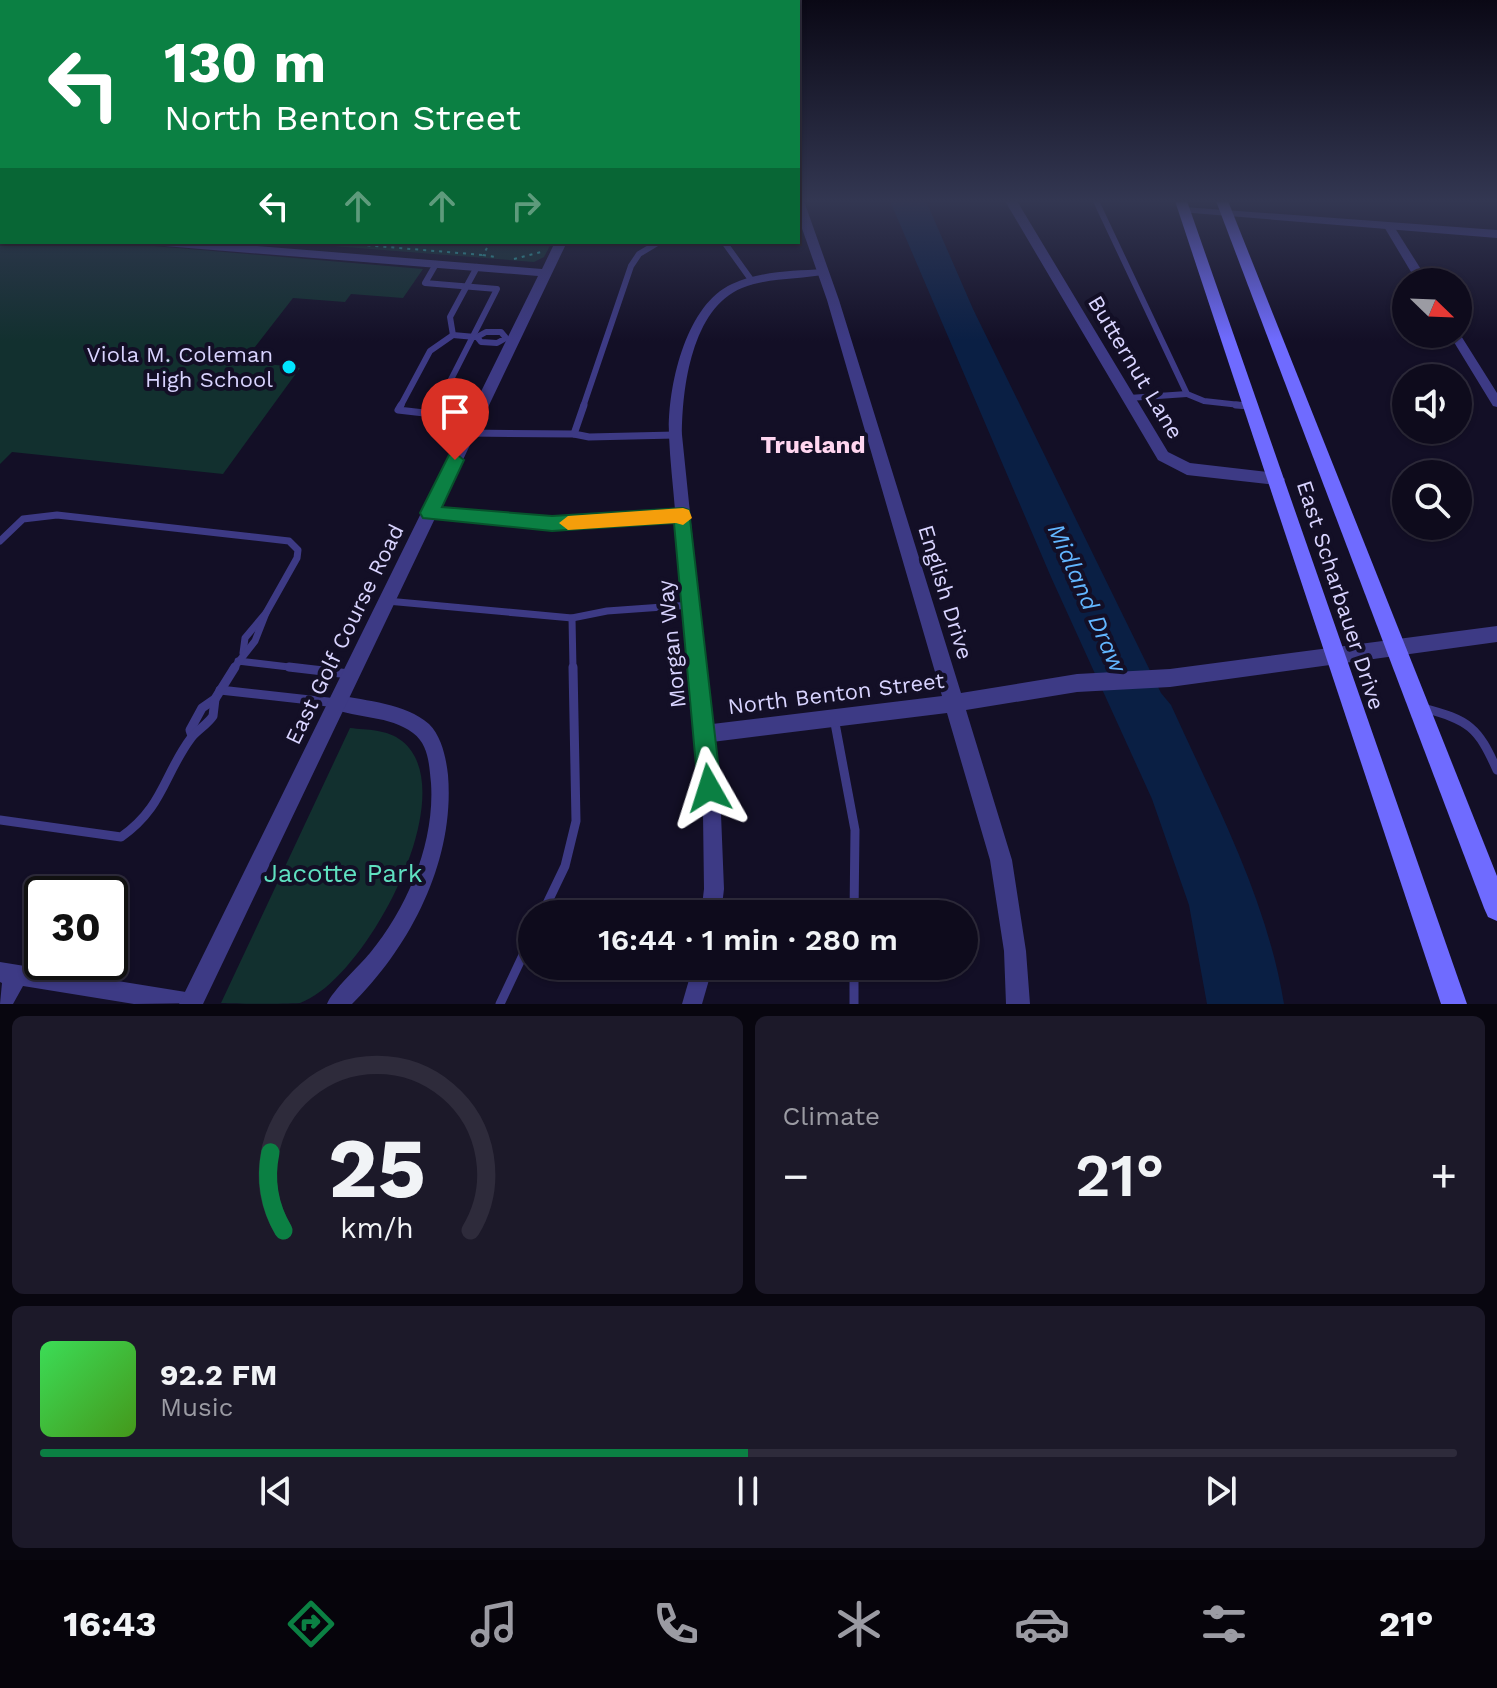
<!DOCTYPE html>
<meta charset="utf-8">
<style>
body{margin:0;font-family:"Work Sans",sans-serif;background:#1c1929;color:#f1f3f6;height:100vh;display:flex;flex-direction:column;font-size:30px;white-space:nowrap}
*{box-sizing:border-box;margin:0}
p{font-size:26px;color:#9b9ba3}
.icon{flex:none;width:44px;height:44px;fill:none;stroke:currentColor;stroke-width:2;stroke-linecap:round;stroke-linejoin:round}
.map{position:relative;height:1004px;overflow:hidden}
.drawer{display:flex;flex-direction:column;gap:12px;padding:12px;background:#08060f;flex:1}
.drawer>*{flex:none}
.hud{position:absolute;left:0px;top:0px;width:800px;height:244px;box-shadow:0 2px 6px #0004,0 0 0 2px #2e2b3b;background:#0b8043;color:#fff;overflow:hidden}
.needle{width:52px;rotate:113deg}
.buttons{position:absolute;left:1392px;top:268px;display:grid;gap:16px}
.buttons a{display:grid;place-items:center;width:80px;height:80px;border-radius:50%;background:#0e0b1c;box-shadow:0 2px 6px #0004,0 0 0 2px #2e2b3b;font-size:40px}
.speed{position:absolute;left:24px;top:876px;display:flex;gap:16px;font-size:40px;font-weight:700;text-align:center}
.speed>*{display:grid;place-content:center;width:104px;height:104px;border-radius:50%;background:#0e0b1c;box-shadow:0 2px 6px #0004,0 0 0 2px #2e2b3b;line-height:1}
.speed .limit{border:4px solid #111;border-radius:12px;background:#fff;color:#111}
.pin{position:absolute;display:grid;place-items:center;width:68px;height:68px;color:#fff;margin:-82px -34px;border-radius:50% 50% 50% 0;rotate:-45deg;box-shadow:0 0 8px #0007}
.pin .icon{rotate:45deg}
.me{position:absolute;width:88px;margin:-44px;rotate:354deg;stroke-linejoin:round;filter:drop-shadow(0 0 6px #0008)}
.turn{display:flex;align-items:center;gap:28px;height:168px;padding:0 32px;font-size:36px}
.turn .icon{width:104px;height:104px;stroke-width:2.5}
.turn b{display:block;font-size:56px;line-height:68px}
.lanes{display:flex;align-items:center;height:76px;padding:0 32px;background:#0003;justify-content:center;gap:40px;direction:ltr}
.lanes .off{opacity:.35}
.big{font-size:60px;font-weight:600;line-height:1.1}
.drawer .widget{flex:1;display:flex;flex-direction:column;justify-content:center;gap:12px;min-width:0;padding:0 28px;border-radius:12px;background:#1c1929}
.drawer .dial{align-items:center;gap:0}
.dial svg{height:208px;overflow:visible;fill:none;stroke:#2e2b3b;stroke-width:7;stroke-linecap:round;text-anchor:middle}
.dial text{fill:#f1f3f6;stroke:none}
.song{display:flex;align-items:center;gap:24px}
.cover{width:96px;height:96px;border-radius:12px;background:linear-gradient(135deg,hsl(130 70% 55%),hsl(100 70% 35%))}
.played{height:8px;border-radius:4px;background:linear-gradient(90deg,#0b8043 50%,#2e2b3b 50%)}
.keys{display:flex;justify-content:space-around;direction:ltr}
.heat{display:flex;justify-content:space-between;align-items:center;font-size:44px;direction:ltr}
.drawer .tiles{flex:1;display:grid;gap:12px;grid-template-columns:1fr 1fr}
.widget:last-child{grid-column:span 2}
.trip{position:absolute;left:518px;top:900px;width:460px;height:80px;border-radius:40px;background:#0e0b1c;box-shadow:0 2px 6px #0004,0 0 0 2px #2e2b3b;font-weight:600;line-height:80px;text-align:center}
.tab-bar{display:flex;height:128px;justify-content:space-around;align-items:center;background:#06040b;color:#9b9ba3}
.tab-bar .icon{width:56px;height:56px}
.tab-bar .current{color:#0b8043}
.tab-bar b{font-size:36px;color:#f1f3f6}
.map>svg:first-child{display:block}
</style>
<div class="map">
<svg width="1497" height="1004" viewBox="0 0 1497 1004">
<rect width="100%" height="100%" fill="#130f26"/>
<g fill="#12302f">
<path d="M0,234l2,8h105l316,27 -20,29 -52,-4 -6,8 -52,-4 -49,63 56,7 -77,106 -211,-22 -12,12z"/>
<path d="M309,242h243l-8,15 -10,5 -226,-18z"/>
<path d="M350,728c17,2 37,1 52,13 64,51 -37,240 -102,262 -17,1 -62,1 -79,0z"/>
</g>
<path fill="#0a1f44" d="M890,201h36l47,108 188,384 10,12c44,97 96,194 113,299h-77l-18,-99 -37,-106 -101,-222z"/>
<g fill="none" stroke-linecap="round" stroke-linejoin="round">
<g stroke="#2fb8b0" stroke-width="2" stroke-dasharray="3 5" stroke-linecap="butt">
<path d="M361,242l2,3 120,10"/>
<path d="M487,248l-4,7 12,2"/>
<path d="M514,259l27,-7"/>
</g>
<g stroke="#3d3a85" stroke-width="6">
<path d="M1096,201l91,193 17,7 45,5"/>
<path d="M724,242l28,39"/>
<path d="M436,264l-11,19 72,6 -60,118"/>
<path d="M486,332h15l5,6 -9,5 -16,-1 -4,-5z"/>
<path d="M475,337l-22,-2 -3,-18 27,-50"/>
<path d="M1129,398l58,-4"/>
<path d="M400,407l30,-56 23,-16"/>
<path d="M583,407l48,-141 8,-12 20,-12"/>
</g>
<g stroke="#3d3a85" stroke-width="7">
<path d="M401,405l-3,5 35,4 5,-9"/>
<path d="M584,405l-10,29 15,3 86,-2"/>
<path d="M1236,405l13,1"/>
<path d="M433,414l42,4"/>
<path d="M468,433l106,1"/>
<path d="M0,541l23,-22 34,-4 232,26 9,9 -1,8 -31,55 -21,25 -2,15"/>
<path d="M387,601l185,17 35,-7 84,-6"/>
<path d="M572,618l1,51"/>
<path d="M238,661l68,8"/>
<path d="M233,669l22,-28 11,-28"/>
</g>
<g stroke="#3d3a85" stroke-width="9">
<path d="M289,667l60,7"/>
<path d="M220,690l117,13"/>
<path d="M1423,708c46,12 55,19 74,62"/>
<path d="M834,718l21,112 -1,84"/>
<path d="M192,736l-2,-6 12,-22 13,-9 20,-32"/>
<path d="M0,820l121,17c42,-29 43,-63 70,-99 6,-8 16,-13 22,-22l2,-17"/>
<path d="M542,914l23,-48 11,-45 -3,-154"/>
<path d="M854,966v38"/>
<path d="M500,1004l32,-68"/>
</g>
<g fill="#3d3a85" fill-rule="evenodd">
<path d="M1388,222l5,3 36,57h-12l-34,-57z"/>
<path d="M823,269l5,3 -1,2c-28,6 -58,3 -85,14 -50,20 -60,100 -60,147l39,379 3,75 -3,25h-20l3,-25 -1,-75 -27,-293 -124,8 -122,-10 -5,-2 -2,-4 2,-4 5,-2 122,10 123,-7c-2,-25 -5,-49 -6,-74 -2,-47 16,-131 63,-152 28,-13 61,-13 91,-15z"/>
<path d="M1458,331l39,62v14l-4,-1 -44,-72h9z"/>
<path d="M337,695c30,6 68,8 92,29 13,13 17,34 19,51 7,85 -37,171 -96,229h-25c5,-13 32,-38 43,-51 38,-46 65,-111 61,-170 -2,-18 -2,-38 -18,-50 -24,-18 -55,-14 -82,-25l-2,-5 2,-5z"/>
<path d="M0,962l192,31 7,3 3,7 -68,1 -111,-18 -10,18h-13l2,-21 -2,-1z"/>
<path d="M693,966h20l-11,38h-20z"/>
</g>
<g fill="#3d3a85" fill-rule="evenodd">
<path d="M798,201h6l35,99 122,393 116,-19 93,-5 327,-43v16l-327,45 -93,5 -111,18 46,150 14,91 4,53h-24l-2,-53 -14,-91 -43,-147 -243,30 -7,-2 -3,-7 3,-7 7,-2 238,-29 -115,-396 -29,-83z"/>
<path d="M1005,201h12l151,251 22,11 87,10 8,6 -2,4 -6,2 -90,-10 -29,-15z"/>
<path d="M1184,207l313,23v8l-317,-26 -2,-2z"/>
<rect x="0" y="225" width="2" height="8"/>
<path d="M158,242h50l334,27 13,-27h12l-364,762h-24l359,-728 -374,-30z"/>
</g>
<g fill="#6f6bff" fill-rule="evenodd">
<path d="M1175,201h12l280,803h-26z"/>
<path d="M1216,201h12l269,675v45l-9,-4 -4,-9z"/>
</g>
</g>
<linearGradient id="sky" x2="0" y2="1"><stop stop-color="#0a0815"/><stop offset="0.59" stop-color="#333752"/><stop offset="1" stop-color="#333752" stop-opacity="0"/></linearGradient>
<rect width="1497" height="341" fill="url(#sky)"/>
<path fill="#0b8043" stroke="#07532c" stroke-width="2" d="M455,453l9,7 -22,47 110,9 131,-8 6,2 32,278 -4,8 -8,3 -8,-3 -3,-8 -24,-265 -122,8 -129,-13 -3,-5 29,-58z"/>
<path fill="#f59e0b" d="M683,508l6,2 3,8 -9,7 -7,-2 -108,7 -9,-7 9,-7z"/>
<circle fill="#00e5ff" stroke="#130f26" stroke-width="3" cx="289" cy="367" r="8"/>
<g text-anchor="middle" stroke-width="8" stroke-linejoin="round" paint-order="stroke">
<g font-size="22" fill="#d9d4ff" stroke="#130f26" text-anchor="end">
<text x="273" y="362">Viola M. Coleman<tspan x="273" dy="25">High School</tspan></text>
</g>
<g font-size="22" fill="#d9d4ff" stroke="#130f26">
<text transform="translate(1136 367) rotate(59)" y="8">Butternut Lane</text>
<text transform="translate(946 592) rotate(73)" y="8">English Drive</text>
<text transform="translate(1341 595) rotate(72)" y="8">East Scharbauer Drive</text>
<text transform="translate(344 634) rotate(-64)" y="8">East Golf Course Road</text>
<text transform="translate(671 644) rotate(-96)" y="8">Morgan Way</text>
<text transform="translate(836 693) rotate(-7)" y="8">North Benton Street</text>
</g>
<g font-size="24" font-weight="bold" fill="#ffd6f0" stroke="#130f26">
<text x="813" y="453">Trueland</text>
</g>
<g font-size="24" font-style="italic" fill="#62b6ff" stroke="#130f26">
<text transform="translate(1087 598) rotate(66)" y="8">Midland Draw</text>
</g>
<g font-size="26" fill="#5fe0c0" stroke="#130f26">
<text x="343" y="882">Jacotte Park</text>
</g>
</g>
</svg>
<div class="buttons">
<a><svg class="needle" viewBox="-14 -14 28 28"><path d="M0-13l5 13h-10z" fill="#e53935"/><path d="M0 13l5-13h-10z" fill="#9b9ba3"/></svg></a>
<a><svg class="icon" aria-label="sound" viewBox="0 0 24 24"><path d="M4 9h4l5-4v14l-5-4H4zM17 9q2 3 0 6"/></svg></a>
<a><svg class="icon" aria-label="search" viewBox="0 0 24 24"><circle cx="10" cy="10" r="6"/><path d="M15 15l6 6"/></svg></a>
</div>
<div class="speed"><div class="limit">30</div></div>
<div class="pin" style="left:455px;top:460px;background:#d93025"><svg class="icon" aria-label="arrive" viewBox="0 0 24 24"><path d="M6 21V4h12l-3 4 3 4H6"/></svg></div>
<svg class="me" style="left:709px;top:788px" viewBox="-20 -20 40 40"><path d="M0-17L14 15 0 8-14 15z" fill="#0b8043" stroke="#fff" stroke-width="4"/></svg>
<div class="trip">16:44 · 1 min · 280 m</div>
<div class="hud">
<div class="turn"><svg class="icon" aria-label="left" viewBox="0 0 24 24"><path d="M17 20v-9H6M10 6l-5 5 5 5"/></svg><div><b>130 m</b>North Benton Street</div></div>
<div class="lanes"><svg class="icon" aria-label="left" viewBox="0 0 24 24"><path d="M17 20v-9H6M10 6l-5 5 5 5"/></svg><svg class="icon off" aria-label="ahead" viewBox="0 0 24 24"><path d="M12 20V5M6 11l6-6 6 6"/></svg><svg class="icon off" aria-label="ahead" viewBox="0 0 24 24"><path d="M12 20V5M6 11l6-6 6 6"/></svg><svg class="icon off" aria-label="right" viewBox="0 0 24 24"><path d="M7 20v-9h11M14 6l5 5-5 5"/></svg></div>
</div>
</div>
<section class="drawer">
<div class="tiles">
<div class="widget dial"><svg viewBox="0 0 100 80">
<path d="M14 69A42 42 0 1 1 86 69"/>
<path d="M14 69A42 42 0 0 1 9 39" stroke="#0b8043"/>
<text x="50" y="56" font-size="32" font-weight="700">25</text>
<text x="50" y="72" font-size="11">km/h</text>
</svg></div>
<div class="widget"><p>Climate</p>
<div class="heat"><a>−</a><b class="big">21°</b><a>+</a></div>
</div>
<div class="widget">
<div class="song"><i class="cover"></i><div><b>92.2 FM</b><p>Music</p></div></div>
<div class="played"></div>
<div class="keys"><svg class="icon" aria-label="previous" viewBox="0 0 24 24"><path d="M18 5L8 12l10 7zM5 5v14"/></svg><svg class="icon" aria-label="pause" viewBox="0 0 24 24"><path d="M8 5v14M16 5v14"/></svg><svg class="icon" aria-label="next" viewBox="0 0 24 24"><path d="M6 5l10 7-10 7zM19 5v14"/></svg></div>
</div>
</div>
</section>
<nav class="tab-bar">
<b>16:43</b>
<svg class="icon current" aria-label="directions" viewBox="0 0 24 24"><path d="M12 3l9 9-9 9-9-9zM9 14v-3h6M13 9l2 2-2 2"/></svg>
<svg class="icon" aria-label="music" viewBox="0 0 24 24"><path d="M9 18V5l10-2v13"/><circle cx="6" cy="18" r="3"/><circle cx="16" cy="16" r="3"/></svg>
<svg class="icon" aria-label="phone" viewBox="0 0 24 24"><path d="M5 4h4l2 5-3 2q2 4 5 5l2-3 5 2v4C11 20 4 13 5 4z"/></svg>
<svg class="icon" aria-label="climate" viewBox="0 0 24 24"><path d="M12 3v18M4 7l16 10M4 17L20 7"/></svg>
<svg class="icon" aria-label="car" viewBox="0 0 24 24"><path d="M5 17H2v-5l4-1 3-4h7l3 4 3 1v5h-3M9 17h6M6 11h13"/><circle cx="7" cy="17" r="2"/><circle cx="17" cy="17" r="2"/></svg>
<svg class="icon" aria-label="filters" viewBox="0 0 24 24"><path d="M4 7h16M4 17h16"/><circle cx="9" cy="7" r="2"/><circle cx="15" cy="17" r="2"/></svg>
<b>21°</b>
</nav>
